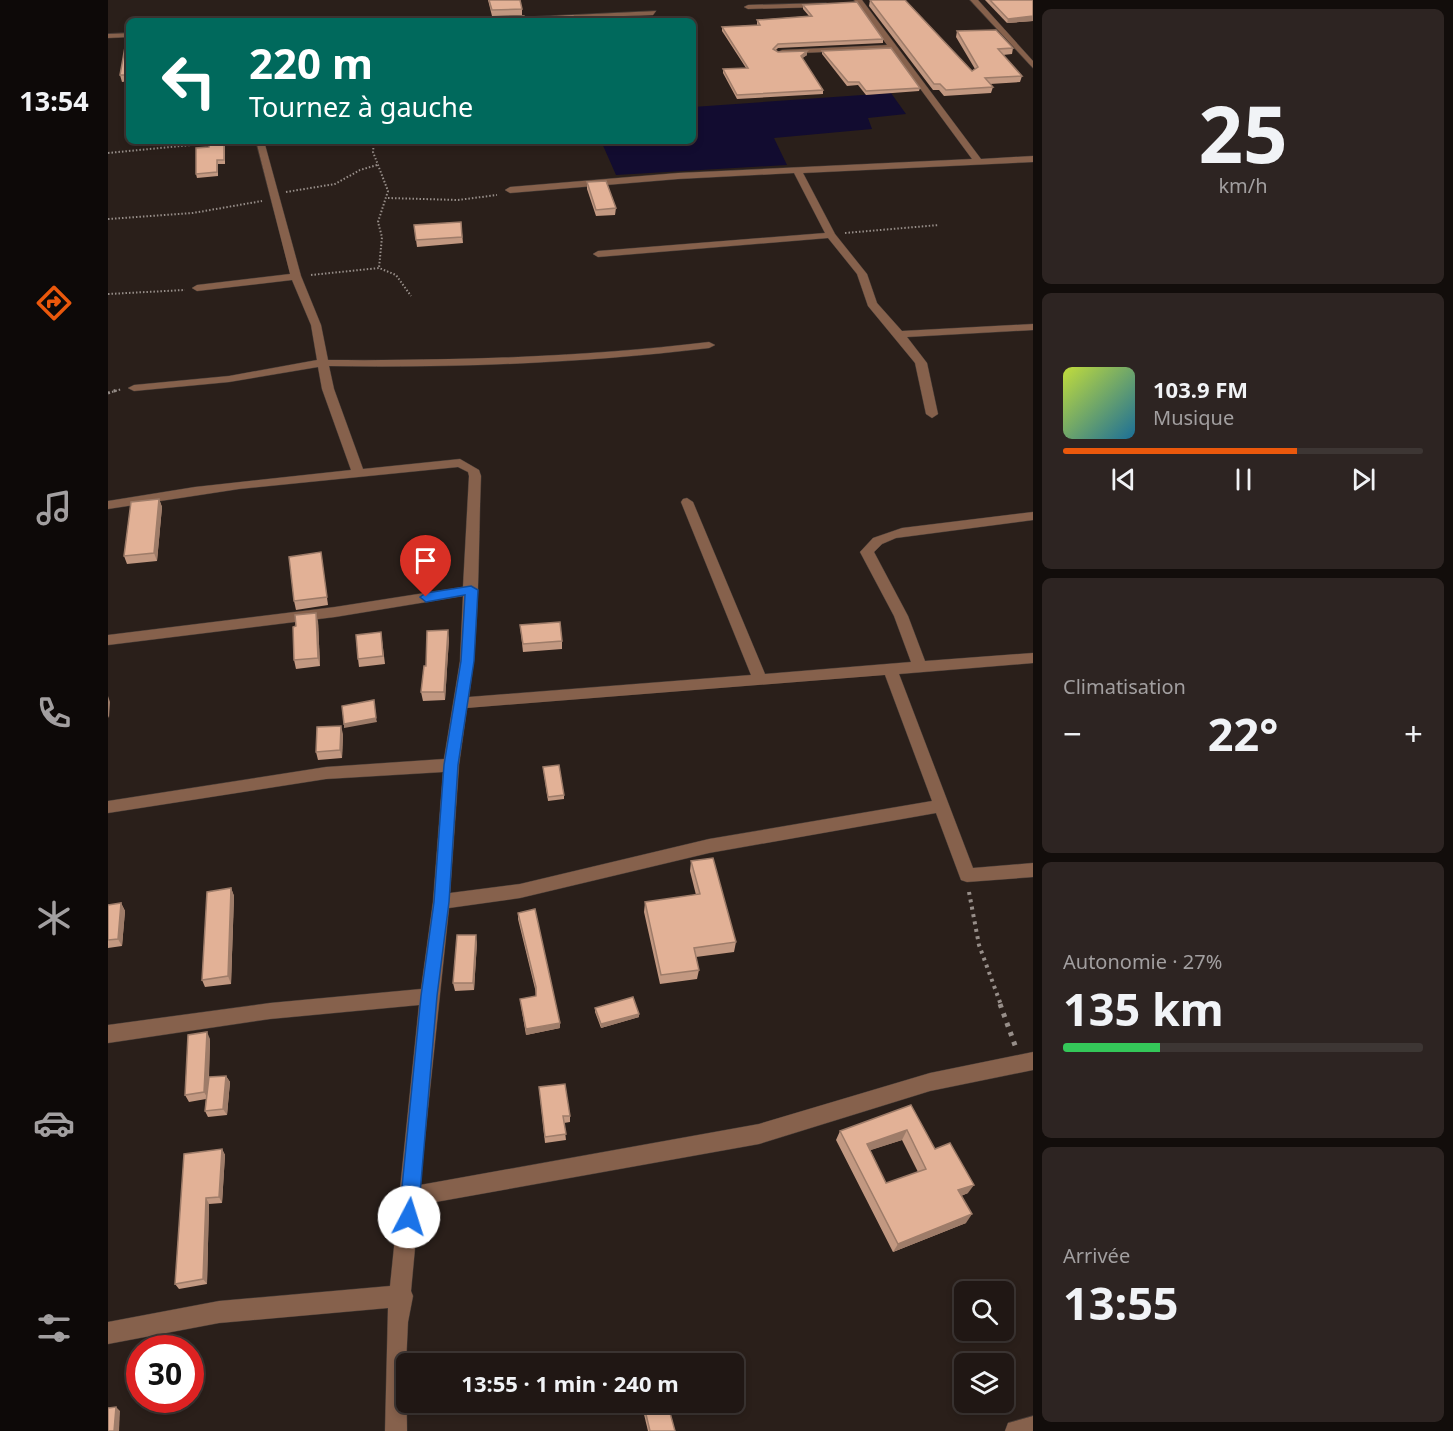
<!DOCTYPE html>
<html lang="fr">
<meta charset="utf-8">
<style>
body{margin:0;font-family:"Noto Sans",sans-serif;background:#2d2422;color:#f1f3f6;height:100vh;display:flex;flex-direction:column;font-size:22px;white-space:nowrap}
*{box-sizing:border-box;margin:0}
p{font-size:20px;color:#a29fa0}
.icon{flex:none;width:33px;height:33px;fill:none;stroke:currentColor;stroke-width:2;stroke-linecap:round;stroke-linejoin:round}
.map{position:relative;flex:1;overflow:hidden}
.drawer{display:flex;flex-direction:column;gap:9px;padding:9px;background:#120d0b;width:420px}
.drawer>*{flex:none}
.top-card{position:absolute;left:18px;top:18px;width:570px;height:126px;border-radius:9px;box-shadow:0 3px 9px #0003,0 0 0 2px #3d3634;background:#00695c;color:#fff;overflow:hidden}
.buttons{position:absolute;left:846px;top:1281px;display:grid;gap:12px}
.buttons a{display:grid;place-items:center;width:60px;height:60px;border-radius:9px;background:#201714;box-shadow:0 3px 9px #0003,0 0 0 2px #3d3634;font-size:30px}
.speed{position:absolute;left:18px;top:1335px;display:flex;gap:12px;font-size:30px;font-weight:700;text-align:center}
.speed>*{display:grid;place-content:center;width:78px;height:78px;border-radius:50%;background:#201714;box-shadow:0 3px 9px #0003,0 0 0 2px #3d3634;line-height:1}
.speed .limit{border:9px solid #d22;background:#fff;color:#111}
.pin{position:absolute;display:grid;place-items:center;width:51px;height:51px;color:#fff;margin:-62px -26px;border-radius:50% 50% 50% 0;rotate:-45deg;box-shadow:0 0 6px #0007}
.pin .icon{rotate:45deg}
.me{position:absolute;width:66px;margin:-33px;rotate:5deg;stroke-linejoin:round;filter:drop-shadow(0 0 4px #0008)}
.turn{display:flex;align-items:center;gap:21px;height:126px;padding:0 24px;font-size:27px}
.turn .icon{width:78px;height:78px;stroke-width:2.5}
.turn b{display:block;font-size:42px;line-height:51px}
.big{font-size:45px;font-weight:700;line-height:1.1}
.drawer .tile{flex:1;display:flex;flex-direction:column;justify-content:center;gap:9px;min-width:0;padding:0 21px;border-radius:9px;background:#2d2422}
.drawer .dial{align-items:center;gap:0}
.dial b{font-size:78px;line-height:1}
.song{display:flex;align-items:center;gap:18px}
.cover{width:72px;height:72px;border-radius:9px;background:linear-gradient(135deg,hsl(70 70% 55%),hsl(200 70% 35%))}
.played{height:6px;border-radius:3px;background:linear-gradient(90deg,#ea580c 65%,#3d3634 65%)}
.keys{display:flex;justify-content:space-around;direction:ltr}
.heat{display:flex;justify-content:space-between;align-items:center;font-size:33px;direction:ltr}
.charge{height:9px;border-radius:4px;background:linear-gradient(90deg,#34c759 27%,#3d3634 0)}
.trip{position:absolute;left:288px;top:1353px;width:348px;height:60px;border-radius:9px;background:#201714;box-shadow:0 3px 9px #0003,0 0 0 2px #3d3634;font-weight:700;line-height:60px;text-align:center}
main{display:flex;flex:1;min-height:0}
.tab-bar{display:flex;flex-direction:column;width:108px;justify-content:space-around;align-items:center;background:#0d0908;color:#a29fa0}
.tab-bar .icon{width:42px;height:42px}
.tab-bar .active{color:#ea580c}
.tab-bar b{font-size:27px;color:#f1f3f6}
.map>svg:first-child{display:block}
</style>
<main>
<nav class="tab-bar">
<b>13:54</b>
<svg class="icon active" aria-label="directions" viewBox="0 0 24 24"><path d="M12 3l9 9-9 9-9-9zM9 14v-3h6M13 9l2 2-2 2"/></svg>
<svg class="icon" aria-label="music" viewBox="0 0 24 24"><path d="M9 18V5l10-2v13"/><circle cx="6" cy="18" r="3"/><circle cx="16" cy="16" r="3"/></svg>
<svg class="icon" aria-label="phone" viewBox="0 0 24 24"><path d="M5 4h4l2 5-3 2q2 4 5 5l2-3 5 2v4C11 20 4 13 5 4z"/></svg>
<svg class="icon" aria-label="climate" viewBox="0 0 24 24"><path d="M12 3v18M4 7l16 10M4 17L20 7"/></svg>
<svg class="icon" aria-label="car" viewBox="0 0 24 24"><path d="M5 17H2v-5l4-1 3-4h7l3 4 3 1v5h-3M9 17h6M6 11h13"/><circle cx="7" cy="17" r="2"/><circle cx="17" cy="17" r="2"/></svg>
<svg class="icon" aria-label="filters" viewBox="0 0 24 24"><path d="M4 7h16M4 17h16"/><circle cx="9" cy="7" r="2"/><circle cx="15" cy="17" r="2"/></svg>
</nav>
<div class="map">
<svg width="925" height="1431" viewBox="0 0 925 1431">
<rect width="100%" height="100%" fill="#2a1f1a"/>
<path fill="#120c30" d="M783,93l15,21 -38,4 4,11 -98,9 13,27 -171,10 -15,-34h92v-34z"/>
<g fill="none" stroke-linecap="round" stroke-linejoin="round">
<defs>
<g id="minor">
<path d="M746,0h8l119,159 52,-3v6l-230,11 32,61 32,40 10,29 25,28 131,-7v6l-126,7 20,26 11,51 -6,4 -6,-4 -11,-51 -47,-57 -11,-32 -29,-36 -230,19 -5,-3 5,-3 227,-18 -31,-60 -116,6 -168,14 -5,-3 5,-3 168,-14 294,-14 -81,-110 -112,5 -1,-2 4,-2 105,-5z"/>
<path d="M862,0h8l55,61v7z"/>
<path d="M718,3l-3,4 -75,2 -4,-2 4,-2z"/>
<path d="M548,11l-3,4 -172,6 4,-2z"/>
<path d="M21,33v4l-21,1v-4z"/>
<path d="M148,141h8l37,135 20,49 7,35c127,1 255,-3 381,-18l6,3 -6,3c-125,15 -253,20 -380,18l5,23 29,80 97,-10 19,11 2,6c-3,74 -1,148 -12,221l282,-22 -70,-173 2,-3 4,-1 6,4 72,172 146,-12 -17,-46 -34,-64 13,-14 29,-10 131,-16v8l-137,18 -14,6 -8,8 34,64 17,45 108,-8v10l-134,11 74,194 60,-5v14l-66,5 -6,-2 -25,-67 -227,40 -189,45 -71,10 -29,277 339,-61 171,-51 103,-21v18l-103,21 -171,53 -340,61 -8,86 2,5 -5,26 -2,42 1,67h-22l3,-123 -169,15 -111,21v-22l111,-21 171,-15 29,-281 -149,14 -162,24v-18l162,-22 151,-14 12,-87 10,-130 -117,7 -218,34v-12l218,-34 118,-8 16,-98 3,-65 -128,21 -227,28v-10l227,-28 128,-20 6,-111 -1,-4 -10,-5 -219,22 -131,20v-8l87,-14 156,-17 -29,-81 -4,-22 -89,15 -95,9 -6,-3 6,-3 95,-9 88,-16 -6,-35 -19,-45 -95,11 -5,-3 5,-3 93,-11zM777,675l47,126 -223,38 -189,45 -70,9 9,-128 8,-57z"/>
<path d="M925,1416v15h-28l3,-8z"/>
</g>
</defs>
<use href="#minor" stroke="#463c37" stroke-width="1"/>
<g stroke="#978e89" stroke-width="2" stroke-dasharray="1.5 2" stroke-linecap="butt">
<path d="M266,141l-1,11 15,39 -10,31 4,15 -3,31"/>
<path d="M0,153l104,-10"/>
<path d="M178,192l49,-8 25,-14 17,-5"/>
<path d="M280,198l70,2 39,-5"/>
<path d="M0,219l85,-6 69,-12"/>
<path d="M737,233l94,-8"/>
<path d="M203,275l68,-7 17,7 15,21"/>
<path d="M0,294l77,-4"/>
<path d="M4,392l10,-3"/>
</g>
<path stroke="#978e89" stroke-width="3" stroke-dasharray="2 4" stroke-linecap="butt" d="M0,393l9,-3"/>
<path stroke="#978e89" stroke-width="4" stroke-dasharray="3 4.5" stroke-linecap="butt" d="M861,892l10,53 22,60"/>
<path stroke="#978e89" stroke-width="5" stroke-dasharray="4 6" stroke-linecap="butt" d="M892,1004l16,44"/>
<use href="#minor" fill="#86614c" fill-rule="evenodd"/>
</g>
<g fill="#c29881" fill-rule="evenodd">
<path d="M380,0h32l2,9v6l-30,1z"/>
<path d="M762,0l102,71 3,-2 -19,-32 1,-6 56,17 -1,6 -9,1 19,21 -2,6 -30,2 3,3 -2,6 -47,3 -5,-6h-6l-64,-84z"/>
<path d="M877,0h48v21l-26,2z"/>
<path d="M695,5l80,34v4l-105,5 -2,2 2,2 29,-1v4l-5,3 21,32v4l-86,5 -14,-26v-4l23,-1 -24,-37v-4l35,-2v-5l52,-4 -6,-7z"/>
<path d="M21,47v34l-7,1 -2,-7z"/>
<path d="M714,51l98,37 -1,3 -53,4 -8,-10 -11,1 -25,-32z"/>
<path d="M117,141v23h-7v12l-21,2 -1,-4 13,-27z"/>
<path d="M479,182l29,26 -1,7 -19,1 -9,-27z"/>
<path d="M353,222l2,21 -46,4 -3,-22z"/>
<path d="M51,499l3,8 -5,54 -30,3 -3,-8z"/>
<path d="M214,560l6,45 -32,5 -2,-9z"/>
<path d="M210,621l2,45 -24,3 -2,-9z"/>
<path d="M412,625l42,16v8l-39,3z"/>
<path d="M273,632l4,32 -26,3 -1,-8z"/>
<path d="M341,638l-4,62 -22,1 -2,-9z"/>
<path d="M235,734l-1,24 -24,2 -2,-8z"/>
<path d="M435,767l21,28v4l-16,2z"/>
<path d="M583,861l45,81 -2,10 -38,5 3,13 -2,9 -37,5 -16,-72 1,-10 51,-7 -6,-24z"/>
<path d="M123,888l3,8 -3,88 -26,3 -3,-7z"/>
<path d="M13,903l4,8 -3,35 -14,2v-43z"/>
<path d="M410,913l42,115 -34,7 -6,-36 16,-3v-3l-18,-74z"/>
<path d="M369,942l-3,48 -19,1 -2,-8z"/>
<path d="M487,1008l44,6v3l-38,11 -6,-16z"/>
<path d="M102,1039l-1,39 17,-2 4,6 -3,33 -19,2 -3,-6 1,-12 -17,3 -4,-7z"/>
<path d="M431,1087l31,29v6l-6,1 2,17 -21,3z"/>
<path d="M803,1105l24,44 33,44 -7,3 5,27 -73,29 -57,-112 4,-9zM794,1140l16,32 -32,11 -16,-33z"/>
<path d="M114,1149l3,6 -3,48 -13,1 -2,80 -28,5 -4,-5z"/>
<path d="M533,1402h26l8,29h-27z"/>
</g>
<g fill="#9e7c69">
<path d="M925,16v5l-26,2 1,-4z"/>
<path d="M699,51v4l-7,5 1,-4z"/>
<path d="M51,499l3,8 -5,54 -3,-8z"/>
<path d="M208,613l2,8 2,45 -2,-8z"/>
<path d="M340,630l1,8 -4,62 -1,-8z"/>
<path d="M0,696l2,6 -1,16 -1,-2z"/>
<path d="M268,718l1,4 -33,6v-4z"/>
<path d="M233,726l2,8 -1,24 -2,-8z"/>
<path d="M123,888l3,8 -3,88 -3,-8z"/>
<path d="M13,903l4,8 -3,35 -4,-7z"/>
<path d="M368,935l1,7 -3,48 -1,-7z"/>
<path d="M531,1014v3l-38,11v-4z"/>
<path d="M452,1023v5l-34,7v-6z"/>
<path d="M99,1032l3,7 -2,60 -4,-7z"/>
<path d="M118,1076l4,6 -3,33 -4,-6z"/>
<path d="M799,1130l-5,10 -40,13 5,-9z"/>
<path d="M114,1149l3,6 -3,48 -3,-6z"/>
<path d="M866,1185l-6,8 -15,6 5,-9z"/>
<path d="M98,1198l3,6 -2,80 -4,-5z"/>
<path d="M864,1214l-6,9 -73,29 5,-8z"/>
<path d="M8,1407l4,4 -1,20h-5z"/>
</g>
<g fill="#e2b196" stroke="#9e7c69" stroke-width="1.5" fill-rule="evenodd">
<path d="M381,0h31l2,9 -30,1z"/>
<path d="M762,0h35l67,71 6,-4 -21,-36 39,-1 17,18 -15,1 24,27 -37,2 8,9 -47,3 -6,-6h-6z"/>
<path d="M882,0h43v16l-25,3z"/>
<path d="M749,2l26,37 -105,5 -5,5 5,3 29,-1 -6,5 22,34 -86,5 -14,-26 25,-1 -26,-41 38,-2 -3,-5 55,-4 -9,-11z"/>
<path d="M416,16l2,5h-31l-1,-4z"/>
<path d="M465,16l3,5h-22l-2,-4z"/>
<path d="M17,47h4v28h-9z"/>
<path d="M783,48l29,40 -54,3 -7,-9h-11l-26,-31z"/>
<path d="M102,141h14v19h-7v12l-21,2v-26l13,-1z"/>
<path d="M498,181l10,27 -20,2 -9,-28z"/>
<path d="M353,222l1,15 -46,3 -2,-15z"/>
<path d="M51,499l-5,54 -30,3 7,-54z"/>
<path d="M213,552l6,45 -33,4 -5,-44z"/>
<path d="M208,613l2,45 -24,2 -1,-33 3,-1 -1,-11z"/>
<path d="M452,622l2,19 -39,3 -3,-19z"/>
<path d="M340,630l-4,62h-23l3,-26h2l1,-35z"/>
<path d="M273,632l2,24 -25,3 -2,-24z"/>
<path d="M266,700l2,18 -32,6 -2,-18z"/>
<path d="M233,726l-1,24 -24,2 1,-25z"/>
<path d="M451,765l5,30 -16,2 -5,-30z"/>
<path d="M605,858l23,84 -42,6 5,22 -38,5 -16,-73 55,-8 -9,-33z"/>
<path d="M123,888l-3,88 -26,4 5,-88z"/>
<path d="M13,903l-3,36 -10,1v-35z"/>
<path d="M427,909l25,114 -34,6 -6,-30 16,-3v-9l-18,-74z"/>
<path d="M349,935h19l-3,48h-20z"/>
<path d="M525,997l6,17 -38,10 -6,-16z"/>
<path d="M99,1032l-3,60 -19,3 3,-60z"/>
<path d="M118,1076l-3,33 -18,2 4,-34z"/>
<path d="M457,1084l5,32h-7l3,18 -21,3 -6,-50z"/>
<path d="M803,1105l24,44 15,-6 24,42 -16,5 14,24 -74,30 -58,-113zM799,1130l19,39 -40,14 -19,-39z"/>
<path d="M114,1149l-3,48 -13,1 -3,81 -28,5 9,-130z"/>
<path d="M535,1402h24l8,29h-25z"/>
<path d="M8,1407l-2,24h-6v-23z"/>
</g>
<path fill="#1a73e8" stroke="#114b97" stroke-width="1.5" d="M363,586l7,4 -4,71 -16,104 -9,137 -12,94 -19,221 -3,7 -6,2 -7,-2 -3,-7 22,-221 13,-94 10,-137 17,-104 4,-66 -39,7 -6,-5 6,-4z"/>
</svg>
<div class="buttons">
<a><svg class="icon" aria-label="search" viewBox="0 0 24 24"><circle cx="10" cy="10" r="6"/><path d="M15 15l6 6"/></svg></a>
<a><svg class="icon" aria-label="layers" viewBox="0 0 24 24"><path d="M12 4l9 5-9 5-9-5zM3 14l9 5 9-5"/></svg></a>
</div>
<div class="speed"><div class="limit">30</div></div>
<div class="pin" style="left:318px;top:597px;background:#d93025"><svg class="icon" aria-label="arrive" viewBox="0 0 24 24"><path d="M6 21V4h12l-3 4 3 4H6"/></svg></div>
<svg class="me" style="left:301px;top:1217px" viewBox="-20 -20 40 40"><circle r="19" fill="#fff"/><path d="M0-13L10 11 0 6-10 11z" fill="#1a73e8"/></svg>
<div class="trip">13:55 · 1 min · 240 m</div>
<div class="top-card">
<div class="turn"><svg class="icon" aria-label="left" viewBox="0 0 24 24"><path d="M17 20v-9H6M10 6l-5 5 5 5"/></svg><div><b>220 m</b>Tournez à gauche</div></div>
</div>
</div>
<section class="drawer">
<div class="tile dial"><b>25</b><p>km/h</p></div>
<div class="tile">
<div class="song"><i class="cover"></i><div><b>103.9 FM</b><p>Musique</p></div></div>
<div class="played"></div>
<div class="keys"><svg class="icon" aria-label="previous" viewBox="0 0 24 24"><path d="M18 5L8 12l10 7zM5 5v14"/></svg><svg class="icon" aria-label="pause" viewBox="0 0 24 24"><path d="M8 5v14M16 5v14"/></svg><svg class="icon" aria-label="next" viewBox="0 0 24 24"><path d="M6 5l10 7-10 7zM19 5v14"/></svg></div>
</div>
<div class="tile"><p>Climatisation</p>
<div class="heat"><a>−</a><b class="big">22°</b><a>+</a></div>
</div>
<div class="tile"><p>Autonomie · 27%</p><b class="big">135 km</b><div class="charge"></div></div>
<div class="tile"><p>Arrivée</p><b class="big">13:55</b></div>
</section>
</main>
